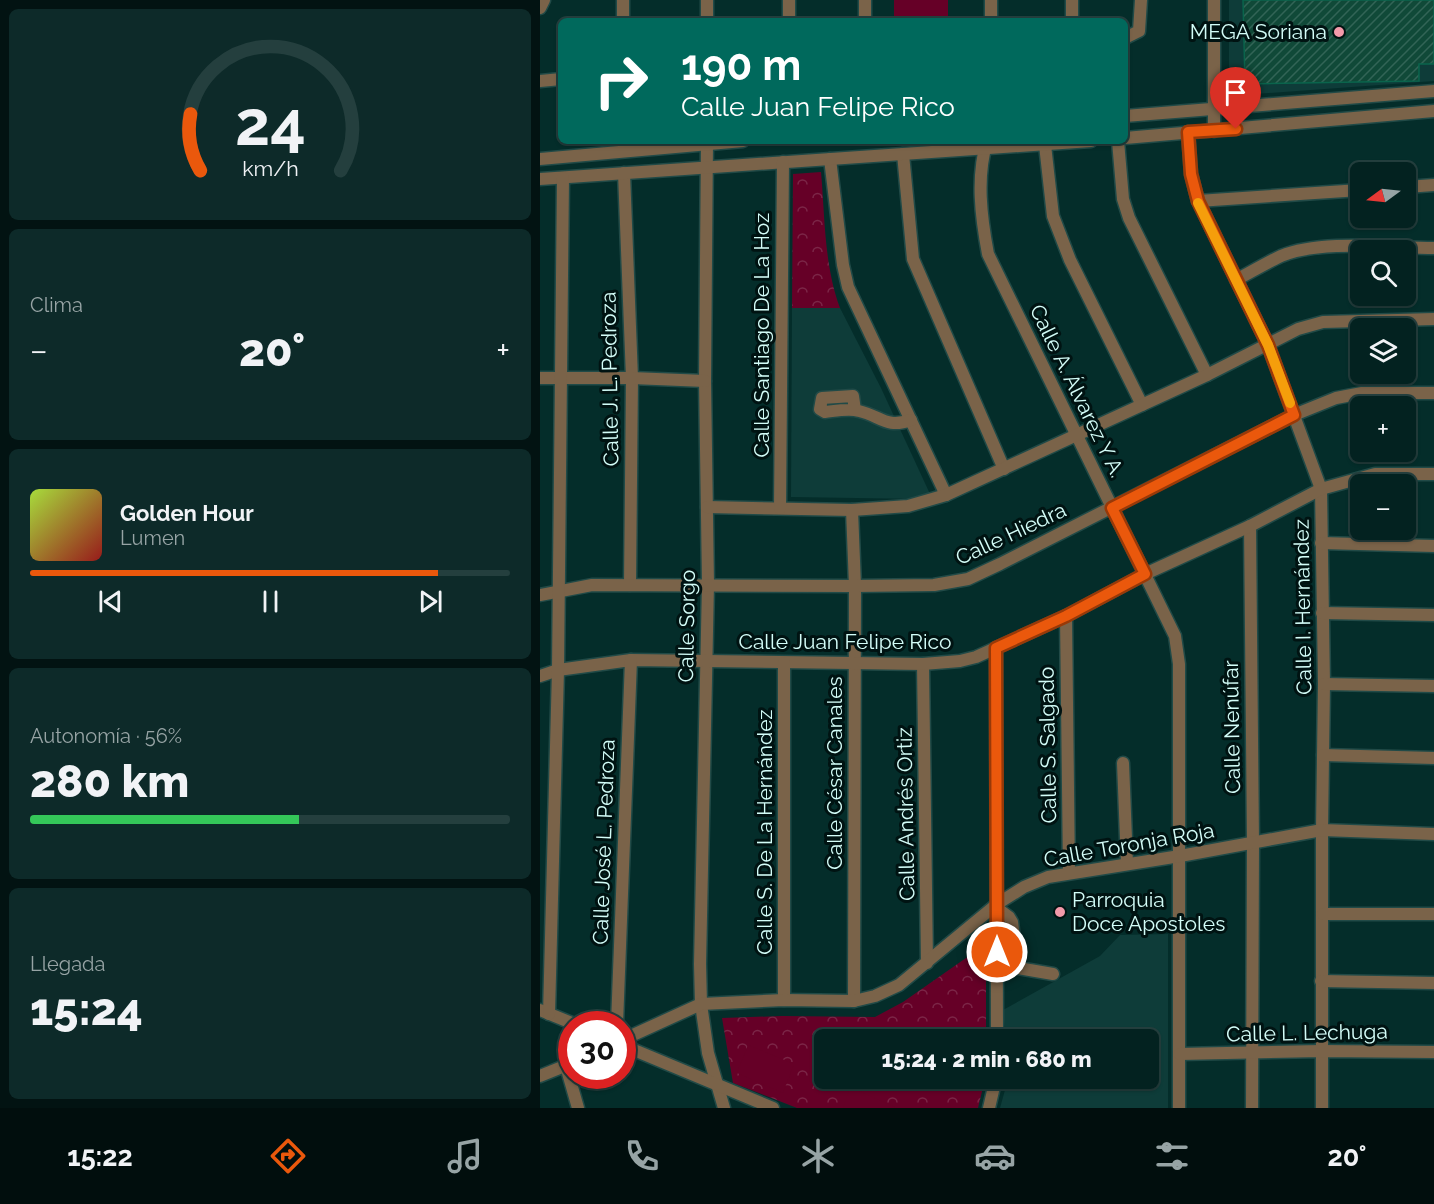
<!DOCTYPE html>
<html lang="es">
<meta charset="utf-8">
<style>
body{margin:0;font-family:Raleway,sans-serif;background:#0d2a29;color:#f1f3f6;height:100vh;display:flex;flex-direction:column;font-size:22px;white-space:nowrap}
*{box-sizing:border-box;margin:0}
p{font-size:20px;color:#97a4a5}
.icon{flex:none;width:33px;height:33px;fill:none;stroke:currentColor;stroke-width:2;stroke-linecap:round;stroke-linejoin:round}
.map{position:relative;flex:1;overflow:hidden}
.details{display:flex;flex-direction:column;gap:9px;padding:9px;background:#021312;width:540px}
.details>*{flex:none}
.hud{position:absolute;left:18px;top:18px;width:570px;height:126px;border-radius:9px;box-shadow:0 2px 4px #0004,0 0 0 2px #243f3e;background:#00695c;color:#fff;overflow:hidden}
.needle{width:39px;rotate:255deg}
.tools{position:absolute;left:810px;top:162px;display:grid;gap:12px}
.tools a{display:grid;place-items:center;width:66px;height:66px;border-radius:9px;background:#032220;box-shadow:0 2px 4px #0004,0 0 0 2px #243f3e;font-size:30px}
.speed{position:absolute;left:18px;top:1011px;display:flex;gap:12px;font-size:30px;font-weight:700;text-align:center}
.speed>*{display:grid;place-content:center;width:78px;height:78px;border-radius:50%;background:#032220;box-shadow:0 2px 4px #0004,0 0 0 2px #243f3e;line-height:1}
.speed .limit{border:9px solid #d22;background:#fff;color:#111}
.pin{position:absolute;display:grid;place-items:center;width:51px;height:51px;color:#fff;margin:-62px -26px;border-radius:50% 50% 50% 0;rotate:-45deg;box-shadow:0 0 6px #0007}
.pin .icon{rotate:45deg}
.me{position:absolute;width:66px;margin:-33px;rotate:0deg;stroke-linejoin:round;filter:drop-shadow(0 0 4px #0008)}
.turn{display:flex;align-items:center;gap:21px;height:126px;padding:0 24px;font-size:27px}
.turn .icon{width:78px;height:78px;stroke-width:2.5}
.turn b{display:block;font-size:42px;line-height:51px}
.big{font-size:45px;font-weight:800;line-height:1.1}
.details .card{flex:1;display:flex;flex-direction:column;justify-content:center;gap:9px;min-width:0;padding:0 21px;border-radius:9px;background:#0d2a29}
.details .dial{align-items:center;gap:0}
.dial svg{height:156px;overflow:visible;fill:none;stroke:#243f3e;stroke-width:7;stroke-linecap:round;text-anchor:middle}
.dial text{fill:#f1f3f6;stroke:none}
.song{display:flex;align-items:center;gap:18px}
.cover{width:72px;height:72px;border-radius:9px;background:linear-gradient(135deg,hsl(80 70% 55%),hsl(0 70% 35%))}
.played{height:6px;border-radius:3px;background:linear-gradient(90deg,#ea580c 85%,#243f3e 85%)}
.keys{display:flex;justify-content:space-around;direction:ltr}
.heat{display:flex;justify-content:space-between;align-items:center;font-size:33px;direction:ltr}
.charge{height:9px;border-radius:4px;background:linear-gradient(90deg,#34c759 56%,#243f3e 0)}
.trip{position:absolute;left:274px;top:1029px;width:345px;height:60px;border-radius:9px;background:#032220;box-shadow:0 2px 4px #0004,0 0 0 2px #243f3e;font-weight:800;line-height:60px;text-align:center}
.menu{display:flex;height:96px;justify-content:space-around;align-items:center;background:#010e0d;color:#97a4a5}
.menu .icon{width:42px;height:42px}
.menu .active{color:#ea580c}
.menu b{font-size:27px;color:#f1f3f6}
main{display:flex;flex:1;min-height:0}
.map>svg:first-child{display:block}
</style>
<main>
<section class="details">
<div class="card dial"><svg viewBox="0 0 100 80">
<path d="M14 69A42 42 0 1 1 86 69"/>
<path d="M14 69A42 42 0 0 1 9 40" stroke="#ea580c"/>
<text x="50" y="56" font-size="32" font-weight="700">24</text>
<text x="50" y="72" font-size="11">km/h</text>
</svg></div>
<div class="card"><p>Clima</p>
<div class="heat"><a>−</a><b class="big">20°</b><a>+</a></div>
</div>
<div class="card">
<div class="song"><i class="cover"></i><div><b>Golden Hour</b><p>Lumen</p></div></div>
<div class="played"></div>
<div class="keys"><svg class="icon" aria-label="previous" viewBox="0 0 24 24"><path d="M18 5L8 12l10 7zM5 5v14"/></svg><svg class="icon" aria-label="pause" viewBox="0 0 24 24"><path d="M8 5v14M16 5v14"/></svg><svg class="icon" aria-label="next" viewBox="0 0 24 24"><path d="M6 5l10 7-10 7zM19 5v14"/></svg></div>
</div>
<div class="card"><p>Autonomía · 56%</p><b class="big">280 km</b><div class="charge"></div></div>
<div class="card"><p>Llegada</p><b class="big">15:24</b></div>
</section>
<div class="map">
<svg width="894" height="1108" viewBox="0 0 894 1108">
<defs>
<pattern id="park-crowns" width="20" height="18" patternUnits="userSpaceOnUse" patternTransform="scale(1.5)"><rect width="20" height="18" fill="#660027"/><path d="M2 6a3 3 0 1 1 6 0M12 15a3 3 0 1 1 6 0" fill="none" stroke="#7b2647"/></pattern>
<pattern id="building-hatch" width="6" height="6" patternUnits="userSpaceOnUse" patternTransform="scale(1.5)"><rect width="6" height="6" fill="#104938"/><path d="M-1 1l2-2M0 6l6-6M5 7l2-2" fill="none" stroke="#326456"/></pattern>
</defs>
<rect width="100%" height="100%" fill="#042d2a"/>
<g fill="#0e3c39">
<path d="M689,0h205v81l-205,15z"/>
<path d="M252,308h48l41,80 49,106 -11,5 -128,-2z"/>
<path d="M628,934v174h-168l8,-29 141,-1v-38l-143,-1 -3,-29 97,-54 20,-21z"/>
</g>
<g fill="url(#park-crowns)">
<path d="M281,172c4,45 3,93 19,136h-48l1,-134z"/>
<path d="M446,944v95l-161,1v38l160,1 -7,29h-181l-64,-25 -11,-65 60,-2 93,1 28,-15z"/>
</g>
<g fill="#660027">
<rect x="354" y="0" width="54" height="19"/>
<path d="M208,1045l46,19 -11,29 -46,-20z"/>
<path d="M310,1087l47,21h-54z"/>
</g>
<path fill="url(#building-hatch)" stroke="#0a644c" stroke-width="1.5" d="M703,0h191v64h-15v17l-174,3z"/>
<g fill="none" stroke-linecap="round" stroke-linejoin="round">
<defs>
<g id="minor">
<path d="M83,0v21"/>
<path d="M249,0v21"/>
<path d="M532,0v21"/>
<path d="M0,8l4,-8"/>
<path d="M167,21v-21"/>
<path d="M325,21v-21"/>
<path d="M451,21v-21"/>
<path d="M585,38l14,-7 2,-31"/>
<path d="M0,81l21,-2"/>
<path d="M585,116l309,-25"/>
<path d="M674,131v-131"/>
<path d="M648,132l3,42 7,27 70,144 53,144 3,195 -2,146v278"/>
<path d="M585,138l309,-27"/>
<path d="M167,141l-2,240 3,203 -8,380 1,40 7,49 16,55"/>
<path d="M447,141c-11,36 -6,76 1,113l187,382 4,28v444"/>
<path d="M578,141l5,58 6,19 78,157"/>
<path d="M505,145l8,71 17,44 72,145"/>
<path d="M363,154l10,105 91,210"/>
<path d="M0,159l203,-18"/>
<path d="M290,159l13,106 5,22 98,208"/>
<path d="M84,173l8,205 -2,207"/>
<path d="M0,179l551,-38"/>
<path d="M866,187l28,-2"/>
<path d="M658,201l162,-11"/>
<path d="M696,280c15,-8 30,-17 45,-24 41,-17 109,-8 153,-8"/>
<path d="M0,378h92l73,3"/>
<path d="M315,410l-2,-14 -31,2 -2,11 5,3c10,-1 24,-4 34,-1 22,5 27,18 52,9"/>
<path d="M167,507l145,3 56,-4 38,-11 261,-120 91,-46 25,-7 111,-3"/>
<path d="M240,508l3,-346"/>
<path d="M312,510l3,76 -1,415"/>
<path d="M710,526l3,317 -1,265"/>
<path d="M781,543l113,3"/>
<path d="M0,595l52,-10 263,1 79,-1 34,-6 32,-15 294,-149 42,-17 26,-5h72"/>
<path d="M782,613l112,2"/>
<path d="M526,616l3,257"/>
<path d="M456,648l1,392"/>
<path d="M383,664l4,299"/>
<path d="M0,676l18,-6 73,-10 292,4 37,-3 16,-4 90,-41 79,-42 105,-48 71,-37 54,-15h59"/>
<path d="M784,684l110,2"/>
<path d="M783,755l111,3"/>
<path d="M583,763l4,101"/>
<path d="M457,908l12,9 3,5 6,46 35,6"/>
<path d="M783,914h111"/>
<path d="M781,981l113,2"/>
<path d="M244,1000v-337"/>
<path d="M0,1010l34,14"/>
<path d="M9,1014l9,-344 5,-492"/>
<path d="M77,1024l14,-364"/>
<path d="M82,1040l79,-36 83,-4 70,1 21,-5 24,-11 98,-81 27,-17 24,-10 132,-21 142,-26 112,4"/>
<path d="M82,1045l151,63"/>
<path d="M640,1054l141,-3 113,1"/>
<path d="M26,1066l12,42"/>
<path d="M0,1076l32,-13"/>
<path d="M449,1108l7,-30"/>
</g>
</defs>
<use href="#minor" stroke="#214a47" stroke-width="15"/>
<use href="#minor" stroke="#7a6349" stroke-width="12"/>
</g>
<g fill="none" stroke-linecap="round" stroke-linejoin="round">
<defs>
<path id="route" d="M457,952l-1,-304 70,-32 79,-42 -33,-66 182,-93 -26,-70 -70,-144 -7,-27 -3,-42 48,-3"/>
</defs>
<use href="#route" stroke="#983908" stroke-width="15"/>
<use href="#route" stroke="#ea580c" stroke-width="10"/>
<path stroke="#f59e0b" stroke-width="10" d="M658,203l70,142 22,58"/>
</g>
<g fill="#f39aaa" stroke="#001312" stroke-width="2">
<circle cx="799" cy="32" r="6"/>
<circle cx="520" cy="912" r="6"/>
</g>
<g text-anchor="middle" stroke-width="6" stroke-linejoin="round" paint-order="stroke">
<g font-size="21" fill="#d3fdf8" stroke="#001312" text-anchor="end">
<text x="787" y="39">MEGA Soriana</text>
<text x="532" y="907" text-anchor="start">Parroquia<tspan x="532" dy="24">Doce Apostoles</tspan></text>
</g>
<g font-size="21" fill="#d3fdf8" stroke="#001312">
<text transform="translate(222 335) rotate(-90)" y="7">Calle Santiago De La Hoz</text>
<text transform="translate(70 379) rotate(-91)" y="7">Calle J. L. Pedroza</text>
<text transform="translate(537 391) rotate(64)" y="7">Calle A. Álvarez Y A.</text>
<text transform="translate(471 534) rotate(-25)" y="7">Calle Hiedra</text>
<text transform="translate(763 607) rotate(-91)" y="7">Calle I. Hernández</text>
<text transform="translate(147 626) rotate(-89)" y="7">Calle Sorgo</text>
<text x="305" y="649">Calle Juan Felipe Rico</text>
<text transform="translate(692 727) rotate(-91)" y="7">Calle Nenúfar</text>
<text transform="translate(508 745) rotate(-91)" y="7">Calle S. Salgado</text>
<text transform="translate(295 773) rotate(-90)" y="7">Calle César Canales</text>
<text transform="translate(366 814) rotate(-91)" y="7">Calle Andrés Ortiz</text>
<text transform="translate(225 832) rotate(-90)" y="7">Calle S. De La Hernández</text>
<text transform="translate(64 842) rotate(-88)" y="7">Calle José L. Pedroza</text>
<text transform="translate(589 845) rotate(-10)" y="7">Calle Toronja Roja</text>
<text transform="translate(767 1033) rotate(-1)" y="7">Calle L. Lechuga</text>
</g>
</g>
</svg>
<div class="tools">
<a><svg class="needle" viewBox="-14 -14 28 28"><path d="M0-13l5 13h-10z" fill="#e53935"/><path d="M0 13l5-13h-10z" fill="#97a4a5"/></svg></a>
<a><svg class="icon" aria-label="search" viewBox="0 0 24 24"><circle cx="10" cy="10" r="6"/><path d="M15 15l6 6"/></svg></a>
<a><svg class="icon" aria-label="layers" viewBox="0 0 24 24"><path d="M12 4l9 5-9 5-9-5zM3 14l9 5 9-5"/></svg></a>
<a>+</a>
<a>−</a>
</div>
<div class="speed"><div class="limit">30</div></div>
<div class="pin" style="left:696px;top:129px;background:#d93025"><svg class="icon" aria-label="arrive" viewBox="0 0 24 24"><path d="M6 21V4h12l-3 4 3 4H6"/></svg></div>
<svg class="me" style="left:457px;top:952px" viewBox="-20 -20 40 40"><circle r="17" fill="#ea580c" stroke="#fff" stroke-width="3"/><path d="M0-11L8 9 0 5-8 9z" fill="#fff"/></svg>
<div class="trip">15:24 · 2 min · 680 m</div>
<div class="hud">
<div class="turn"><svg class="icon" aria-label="right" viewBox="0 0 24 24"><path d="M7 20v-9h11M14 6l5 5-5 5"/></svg><div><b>190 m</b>Calle Juan Felipe Rico</div></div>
</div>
</div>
</main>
<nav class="menu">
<b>15:22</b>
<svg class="icon active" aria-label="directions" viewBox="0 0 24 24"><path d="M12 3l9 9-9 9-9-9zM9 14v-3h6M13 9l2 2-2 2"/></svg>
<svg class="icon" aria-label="music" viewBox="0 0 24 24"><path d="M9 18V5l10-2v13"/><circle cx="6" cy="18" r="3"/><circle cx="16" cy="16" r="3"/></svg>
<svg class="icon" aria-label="phone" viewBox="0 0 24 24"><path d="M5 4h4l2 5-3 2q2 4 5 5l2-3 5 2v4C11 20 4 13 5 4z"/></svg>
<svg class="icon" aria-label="climate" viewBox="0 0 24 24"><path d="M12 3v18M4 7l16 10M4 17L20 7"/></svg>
<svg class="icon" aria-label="car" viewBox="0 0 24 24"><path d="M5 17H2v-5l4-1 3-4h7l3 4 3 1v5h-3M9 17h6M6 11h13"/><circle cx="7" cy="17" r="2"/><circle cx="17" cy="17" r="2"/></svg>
<svg class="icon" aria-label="filters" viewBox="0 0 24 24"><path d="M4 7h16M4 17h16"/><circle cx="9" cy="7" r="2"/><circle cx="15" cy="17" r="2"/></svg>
<b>20°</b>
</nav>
